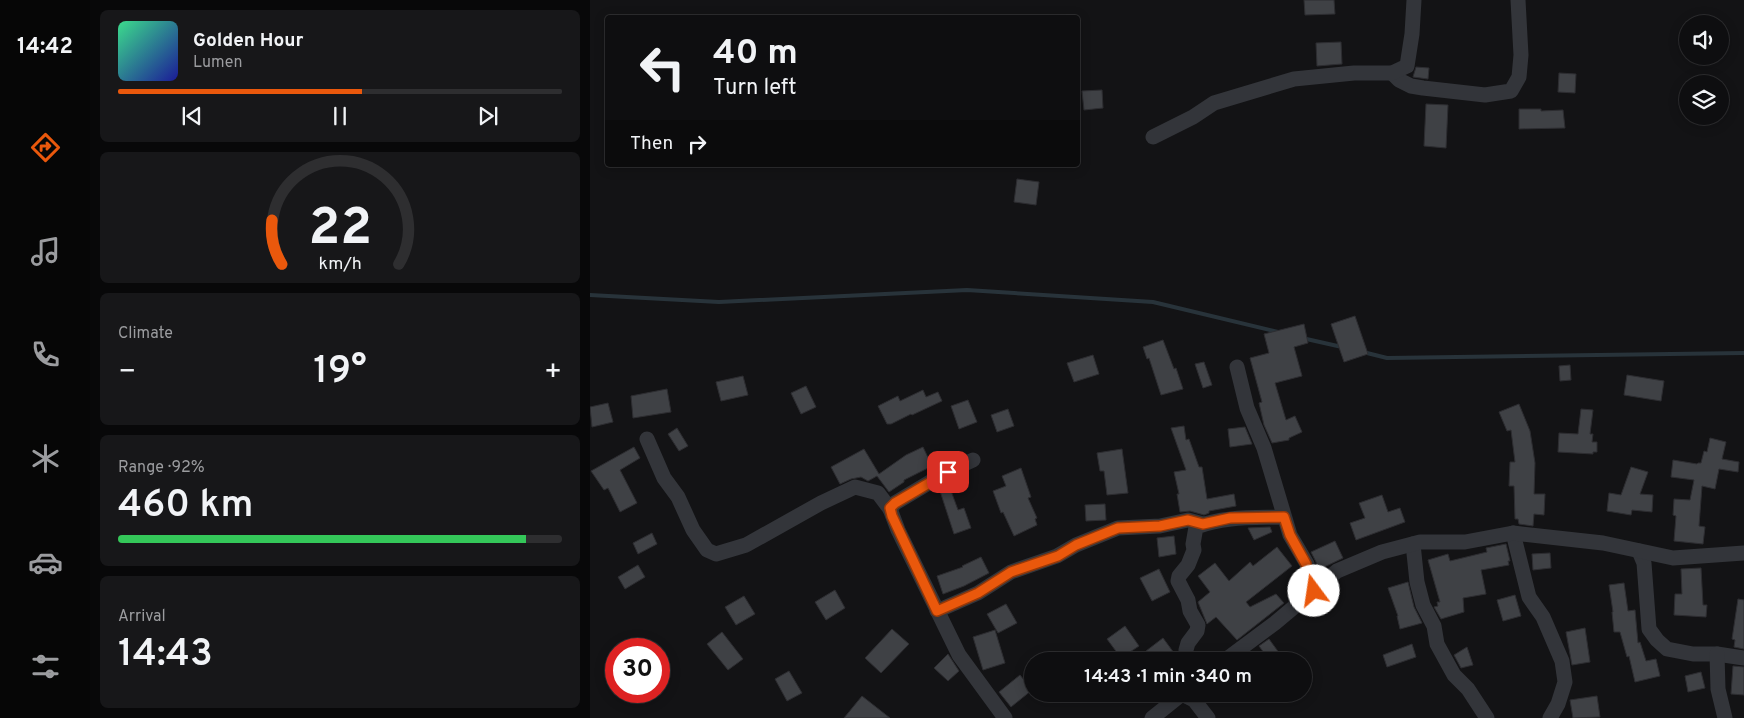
<!DOCTYPE html>
<meta charset="utf-8">
<style>
body{margin:0;font-family:Overpass,sans-serif;background:#171719;color:#f1f3f6;height:100vh;display:flex;flex-direction:column;font-size:19px;white-space:nowrap}
*{box-sizing:border-box;margin:0}
p{font-size:16px;color:#9b9c9f}
.icon{flex:none;width:28px;height:28px;fill:none;stroke:currentColor;stroke-width:2;stroke-linecap:round;stroke-linejoin:round}
.map{position:relative;flex:1;overflow:hidden}
.drawer{display:flex;flex-direction:column;gap:10px;padding:10px;background:#080809;width:500px}
.drawer>*{flex:none}
.banner{position:absolute;left:15px;top:15px;width:475px;height:152px;border-radius:5px;box-shadow:0 2px 12px #0003,0 0 0 1px #2e2e30;background:#0e0e10;color:#f1f3f6;overflow:hidden}
.controls{position:absolute;left:1089px;top:15px;display:grid;gap:10px}
.controls a{display:grid;place-items:center;width:50px;height:50px;border-radius:50%;background:#0e0e10;box-shadow:0 2px 12px #0003,0 0 0 1px #2e2e30;font-size:25px}
.speed{position:absolute;left:15px;top:638px;display:flex;gap:10px;font-size:25px;font-weight:700;text-align:center}
.speed>*{display:grid;place-content:center;width:65px;height:65px;border-radius:50%;background:#0e0e10;box-shadow:0 2px 12px #0003,0 0 0 1px #2e2e30;line-height:1}
.speed .limit{border:8px solid #d22;background:#fff;color:#111}
.pin{position:absolute;display:grid;place-items:center;width:42px;height:42px;color:#fff;margin:-21px;border-radius:10px;box-shadow:0 2px 8px #0006}
.me{position:absolute;width:55px;margin:-28px;rotate:346deg;stroke-linejoin:round;filter:drop-shadow(0 0 4px #0008)}
.turn{display:flex;align-items:center;gap:18px;height:105px;padding:0 25px;font-size:22px}
.turn .icon{width:65px;height:65px;stroke-width:2.5}
.turn b{display:block;font-size:35px;line-height:42px}
.then{display:flex;align-items:center;height:48px;padding:0 25px;background:#0003;gap:10px;font-size:19px}
.big{font-size:38px;font-weight:600;line-height:1.1}
.drawer .tile{flex:1;display:flex;flex-direction:column;justify-content:center;gap:8px;min-width:0;padding:0 18px;border-radius:8px;background:#171719}
.drawer .dial{align-items:center;gap:0}
.dial svg{height:130px;overflow:visible;fill:none;stroke:#2e2e30;stroke-width:7;stroke-linecap:round;text-anchor:middle}
.dial text{fill:#f1f3f6;stroke:none}
.song{display:flex;align-items:center;gap:15px}
.cover{width:60px;height:60px;border-radius:8px;background:linear-gradient(135deg,hsl(150 70% 55%),hsl(240 70% 35%))}
.played{height:5px;border-radius:2px;background:linear-gradient(90deg,#ea580c 55%,#2e2e30 55%)}
.keys{display:flex;justify-content:space-around;direction:ltr}
.heat{display:flex;justify-content:space-between;align-items:center;font-size:28px;direction:ltr}
.charge{height:8px;border-radius:4px;background:linear-gradient(90deg,#34c759 92%,#2e2e30 0)}
.trip{position:absolute;left:434px;top:652px;width:288px;height:50px;border-radius:25px;background:#0e0e10;box-shadow:0 2px 12px #0003,0 0 0 1px #2e2e30;font-weight:600;line-height:50px;text-align:center}
main{display:flex;flex:1;min-height:0}
.tabs{display:flex;flex-direction:column;width:90px;justify-content:space-around;align-items:center;background:#060606;color:#9b9c9f}
.tabs .icon{width:35px;height:35px}
.tabs .current{color:#ea580c}
.tabs b{font-size:22px;color:#f1f3f6}
.map>svg:first-child{display:block}
</style>
<main>
<nav class="tabs">
<b>14:42</b>
<svg class="icon current" aria-label="directions" viewBox="0 0 24 24"><path d="M12 3l9 9-9 9-9-9zM9 14v-3h6M13 9l2 2-2 2"/></svg>
<svg class="icon" aria-label="music" viewBox="0 0 24 24"><path d="M9 18V5l10-2v13"/><circle cx="6" cy="18" r="3"/><circle cx="16" cy="16" r="3"/></svg>
<svg class="icon" aria-label="phone" viewBox="0 0 24 24"><path d="M5 4h4l2 5-3 2q2 4 5 5l2-3 5 2v4C11 20 4 13 5 4z"/></svg>
<svg class="icon" aria-label="climate" viewBox="0 0 24 24"><path d="M12 3v18M4 7l16 10M4 17L20 7"/></svg>
<svg class="icon" aria-label="car" viewBox="0 0 24 24"><path d="M5 17H2v-5l4-1 3-4h7l3 4 3 1v5h-3M9 17h6M6 11h13"/><circle cx="7" cy="17" r="2"/><circle cx="17" cy="17" r="2"/></svg>
<svg class="icon" aria-label="filters" viewBox="0 0 24 24"><path d="M4 7h16M4 17h16"/><circle cx="9" cy="7" r="2"/><circle cx="15" cy="17" r="2"/></svg>
</nav>
<section class="drawer">
<div class="tile">
<div class="song"><i class="cover"></i><div><b>Golden Hour</b><p>Lumen</p></div></div>
<div class="played"></div>
<div class="keys"><svg class="icon" aria-label="previous" viewBox="0 0 24 24"><path d="M18 5L8 12l10 7zM5 5v14"/></svg><svg class="icon" aria-label="pause" viewBox="0 0 24 24"><path d="M8 5v14M16 5v14"/></svg><svg class="icon" aria-label="next" viewBox="0 0 24 24"><path d="M6 5l10 7-10 7zM19 5v14"/></svg></div>
</div>
<div class="tile dial"><svg viewBox="0 0 100 80">
<path d="M14 69A42 42 0 1 1 86 69"/>
<path d="M14 69A42 42 0 0 1 8 42" stroke="#ea580c"/>
<text x="50" y="56" font-size="32" font-weight="700">22</text>
<text x="50" y="72" font-size="11">km/h</text>
</svg></div>
<div class="tile"><p>Climate</p>
<div class="heat"><a>−</a><b class="big">19°</b><a>+</a></div>
</div>
<div class="tile"><p>Range · 92%</p><b class="big">460 km</b><div class="charge"></div></div>
<div class="tile"><p>Arrival</p><b class="big">14:43</b></div>
</section>
<div class="map">
<svg width="1154" height="718" viewBox="0 0 1154 718">
<rect width="100%" height="100%" fill="#131315"/>
<g fill="none" stroke-linecap="round" stroke-linejoin="round">
<g stroke="#28333a" stroke-width="4">
<path d="M0,295l129,7 248,-12 186,12 125,30"/>
<path d="M712,338l40,9"/>
<path d="M773,352l24,6 357,-5"/>
</g>
</g>
<g fill="#3f4145" stroke="#2d2d31">
<path d="M714,0h30l1,14 -30,1z"/>
<path d="M751,42l1,22 -25,2 -1,-23z"/>
<path d="M826,67l13,1 -1,11 -15,-2z"/>
<path d="M969,73l17,1 -1,19 -17,-1z"/>
<path d="M512,90l1,18 -19,2 -2,-19z"/>
<path d="M836,104l22,1 -2,43 -22,-2z"/>
<path d="M929,109h22v2l22,-1 2,18 -46,1z"/>
<path d="M427,179l22,3 -3,23 -22,-3z"/>
<path d="M765,316l13,38 -24,8 -13,-38z"/>
<path d="M714,324l4,19 -14,4 8,29 -27,7 11,37 9,-4 7,16 -13,6v2l-17,3 -8,-18 -5,-22 3,-1 -12,-44 19,-5 -5,-19z"/>
<path d="M573,340l11,29 2,-1 7,21 -22,6 -12,-37 -2,1 -4,-12z"/>
<path d="M503,355l6,19 -25,8 -7,-19z"/>
<path d="M614,362l8,23 -9,3 -8,-24z"/>
<path d="M980,365l1,15 -11,1 -1,-15z"/>
<path d="M1037,375l37,6 -3,20 -37,-6z"/>
<path d="M153,376l5,19 -27,6 -5,-19z"/>
<path d="M216,386l10,21 -15,7 -10,-21z"/>
<path d="M77,389l4,23 -38,6 -2,-22z"/>
<path d="M333,390l3,7 12,-5 4,9 -30,14 -1,-1 -20,10h-4l-9,-18 20,-10 2,5z"/>
<path d="M378,400l9,22 -18,7 -8,-23z"/>
<path d="M18,403l5,19 -21,5 -2,-20z"/>
<path d="M929,404l11,27 5,32 -1,31h11l-1,21 -10,-1 -1,12 -14,-2 -1,-5h-3l-1,-33h-5l1,-24h5l-4,-32 -4,1 -8,-19z"/>
<path d="M418,409l6,17 -17,6 -6,-17z"/>
<path d="M991,409l12,1 -3,24h3l-1,8h5v10h-4v2l-35,-2 1,-19 19,1z"/>
<path d="M594,426l2,14 3,-1 10,28h3l5,32 27,-5 2,12 -27,5v2l-5,2 -14,-4 -10,1 -3,-18h2l-5,-22 12,-2 -15,-42z"/>
<path d="M655,427l7,17 -22,3 -2,-18z"/>
<path d="M87,428l11,18 -9,5 -11,-17z"/>
<path d="M1120,438l16,4 -4,17 17,3 -1,10 -19,-3 -4,20 -13,-3 -3,40 6,1 -2,17 -29,-3 2,-25 -3,-1 1,-16 16,1 4,-20 -23,-3 2,-17 24,4 1,-1h3l3,-12 3,1z"/>
<path d="M44,447l6,11 -20,12 17,33 -17,9 -12,-24 -4,2 -13,-19z"/>
<path d="M333,447l9,19 -28,14v2l-15,10 -12,-16 -9,5 -7,-4 -10,2 -11,5 -9,-17 33,-18 15,25 27,-19z"/>
<path d="M532,449l6,44 -21,2 -3,-24h-4l-3,-18z"/>
<path d="M1041,467l17,5 -8,22 13,1 -1,17 -20,-2 -1,5 -24,-4 2,-18 12,2z"/>
<path d="M431,468l10,29 -3,1 9,20 -2,1 2,6 -23,11 -11,-24 -2,1 -8,-22 13,-5 -4,-10z"/>
<path d="M360,488l8,22 6,-2 7,20 -17,6 -14,-43z"/>
<path d="M792,495l6,17 12,-4 5,14 -49,18 -6,-17 15,-5 -6,-15z"/>
<path d="M515,504l1,16 -20,1 -1,-16z"/>
<path d="M680,527l2,5 -18,8 -6,-12z"/>
<path d="M62,533l5,11 -19,10 -5,-11z"/>
<path d="M584,536l2,18 -17,3 -2,-19z"/>
<path d="M745,541l8,17 -25,12 -2,-8 -5,-10z"/>
<path d="M916,544l4,17h-2l1,4 -28,5 5,24 -23,4 1,14 -23,7 -7,-12 4,-1 -1,-4h3l-12,-42 20,-6 2,7 37,-9 -1,-4z"/>
<path d="M687,547l15,19 -46,36 4,5 26,-13 8,9 -47,37 -21,-23 -9,7 -9,-22 12,-10 -12,-16 17,-13 14,18 21,-19 3,4z"/>
<path d="M960,553l1,15 -18,2 -1,-16z"/>
<path d="M391,557l8,16 -25,13 -21,8 -6,-18 26,-9 -1,-1z"/>
<path d="M48,565l7,12 -20,12 -7,-12z"/>
<path d="M1111,568l2,37h4l-1,12 -32,-2 1,-21h7l-1,-25z"/>
<path d="M569,569l11,23 -18,9 -12,-23z"/>
<path d="M818,582l6,25 8,16 -22,6 -3,-13h1l-10,-28z"/>
<path d="M1034,583l4,28 7,-1 3,33 2,-1 6,19 10,-2 4,17 -25,6 -6,-26 -2,1 -7,-25h-6l-2,-20h1l-4,-27z"/>
<path d="M245,590l10,18 -19,12 -11,-18z"/>
<path d="M925,595l6,21 -18,5 -6,-21z"/>
<path d="M154,596l11,18 -19,11 -11,-18z"/>
<path d="M1148,599l6,1v49l-10,-2 1,-7 -3,-1z"/>
<path d="M416,604l11,19 -19,10 -11,-19z"/>
<path d="M535,626l14,20 -18,12 -14,-19z"/>
<path d="M995,628l5,34 -18,3 -6,-33z"/>
<path d="M302,629l17,15 -28,29 -16,-15z"/>
<path d="M405,630l10,33 -22,7 -10,-33z"/>
<path d="M132,632l21,27 -15,11 -21,-26z"/>
<path d="M573,638l14,19v4h-23l-8,-10z"/>
<path d="M679,639l16,22h-15l-11,-15z"/>
<path d="M822,644l4,13 -29,10 -4,-12z"/>
<path d="M877,647l6,18 -12,3 -7,-13z"/>
<path d="M358,654l11,17 -11,10 -14,-13z"/>
<path d="M1143,666l11,1v28l-13,-1z"/>
<path d="M199,671l13,22 -15,8 -12,-22z"/>
<path d="M1111,672l4,16 -17,4 -3,-16z"/>
<path d="M430,675l12,15 -21,17 -12,-15z"/>
<path d="M272,696l28,22h-46z"/>
<path d="M1007,696l3,21 -27,1 -3,-18z"/>
</g>
<g fill="none" stroke-linecap="round" stroke-linejoin="round">
<g stroke="#33353a" stroke-width="15">
<path d="M802,73l7,7 12,6 12,2 62,7 26,-4 8,-14 2,-22 -3,-55"/>
<path d="M563,137l40,-20 21,-14 80,-24 60,-6h38l15,-7 5,-32 2,-34"/>
<path d="M647,367l10,41 17,40 26,87 17,29 6,27"/>
<path d="M57,439l17,39 14,19 15,33 14,20 9,4 30,-9 75,-42 34,-16 23,6 12,16 8,21 61,125 46,63"/>
<path d="M300,509l5,-6 52,-31 26,-12"/>
<path d="M923,533l16,64 14,20 19,44 3,21 -7,22 -8,14"/>
<path d="M823,544l4,38 6,23 11,21 3,18 17,31 14,14 19,29"/>
<path d="M1049,551l5,12 5,66 8,11 10,9 26,5h24l27,4"/>
<path d="M347,611l41,-18 33,-21 46,-16 19,-11 42,-17 42,-2 28,-6 15,4"/>
<path d="M1127,654l1,35 7,29"/>
<path d="M596,661v-11l2,-7 9,-12 1,-6 -8,-14 -2,-11 -10,-19 1,-5 9,-11 6,-15 -1,-6 3,-17c28,-11 58,-9 88,-10"/>
<path d="M634,661l51,-38 62,-52 45,-19 38,-10h45l48,-9 90,10 70,15 71,-5"/>
<path d="M592,694l12,6 14,18"/>
<path d="M562,718l30,-24"/>
</g>
</g>
<g fill="none" stroke-linecap="round" stroke-linejoin="round">
<defs>
<path id="route" d="M358,472l-53,31 -5,5 2,8 45,95 41,-18 33,-21 47,-16 18,-11 42,-17 42,-2 28,-6 15,4 27,-6 54,-1 6,18 16,29 8,27"/>
</defs>
<use href="#route" stroke="#983908" stroke-width="12"/>
<use href="#route" stroke="#ea580c" stroke-width="9"/>
</g>
</svg>
<div class="controls">
<a><svg class="icon" aria-label="sound" viewBox="0 0 24 24"><path d="M4 9h4l5-4v14l-5-4H4zM17 9q2 3 0 6"/></svg></a>
<a><svg class="icon" aria-label="layers" viewBox="0 0 24 24"><path d="M12 4l9 5-9 5-9-5zM3 14l9 5 9-5"/></svg></a>
</div>
<div class="speed"><div class="limit">30</div></div>
<div class="pin" style="left:358px;top:472px;background:#d93025"><svg class="icon" aria-label="arrive" viewBox="0 0 24 24"><path d="M6 21V4h12l-3 4 3 4H6"/></svg></div>
<svg class="me" style="left:724px;top:591px" viewBox="-20 -20 40 40"><circle r="19" fill="#fff"/><path d="M0-13L10 11 0 6-10 11z" fill="#ea580c"/></svg>
<div class="trip">14:43 · 1 min · 340 m</div>
<div class="banner">
<div class="turn"><svg class="icon" aria-label="left" viewBox="0 0 24 24"><path d="M17 20v-9H6M10 6l-5 5 5 5"/></svg><div><b>40 m</b>Turn left</div></div>
<div class="then">Then<svg class="icon" aria-label="right" viewBox="0 0 24 24"><path d="M7 20v-9h11M14 6l5 5-5 5"/></svg></div>
</div>
</div>
</main>
